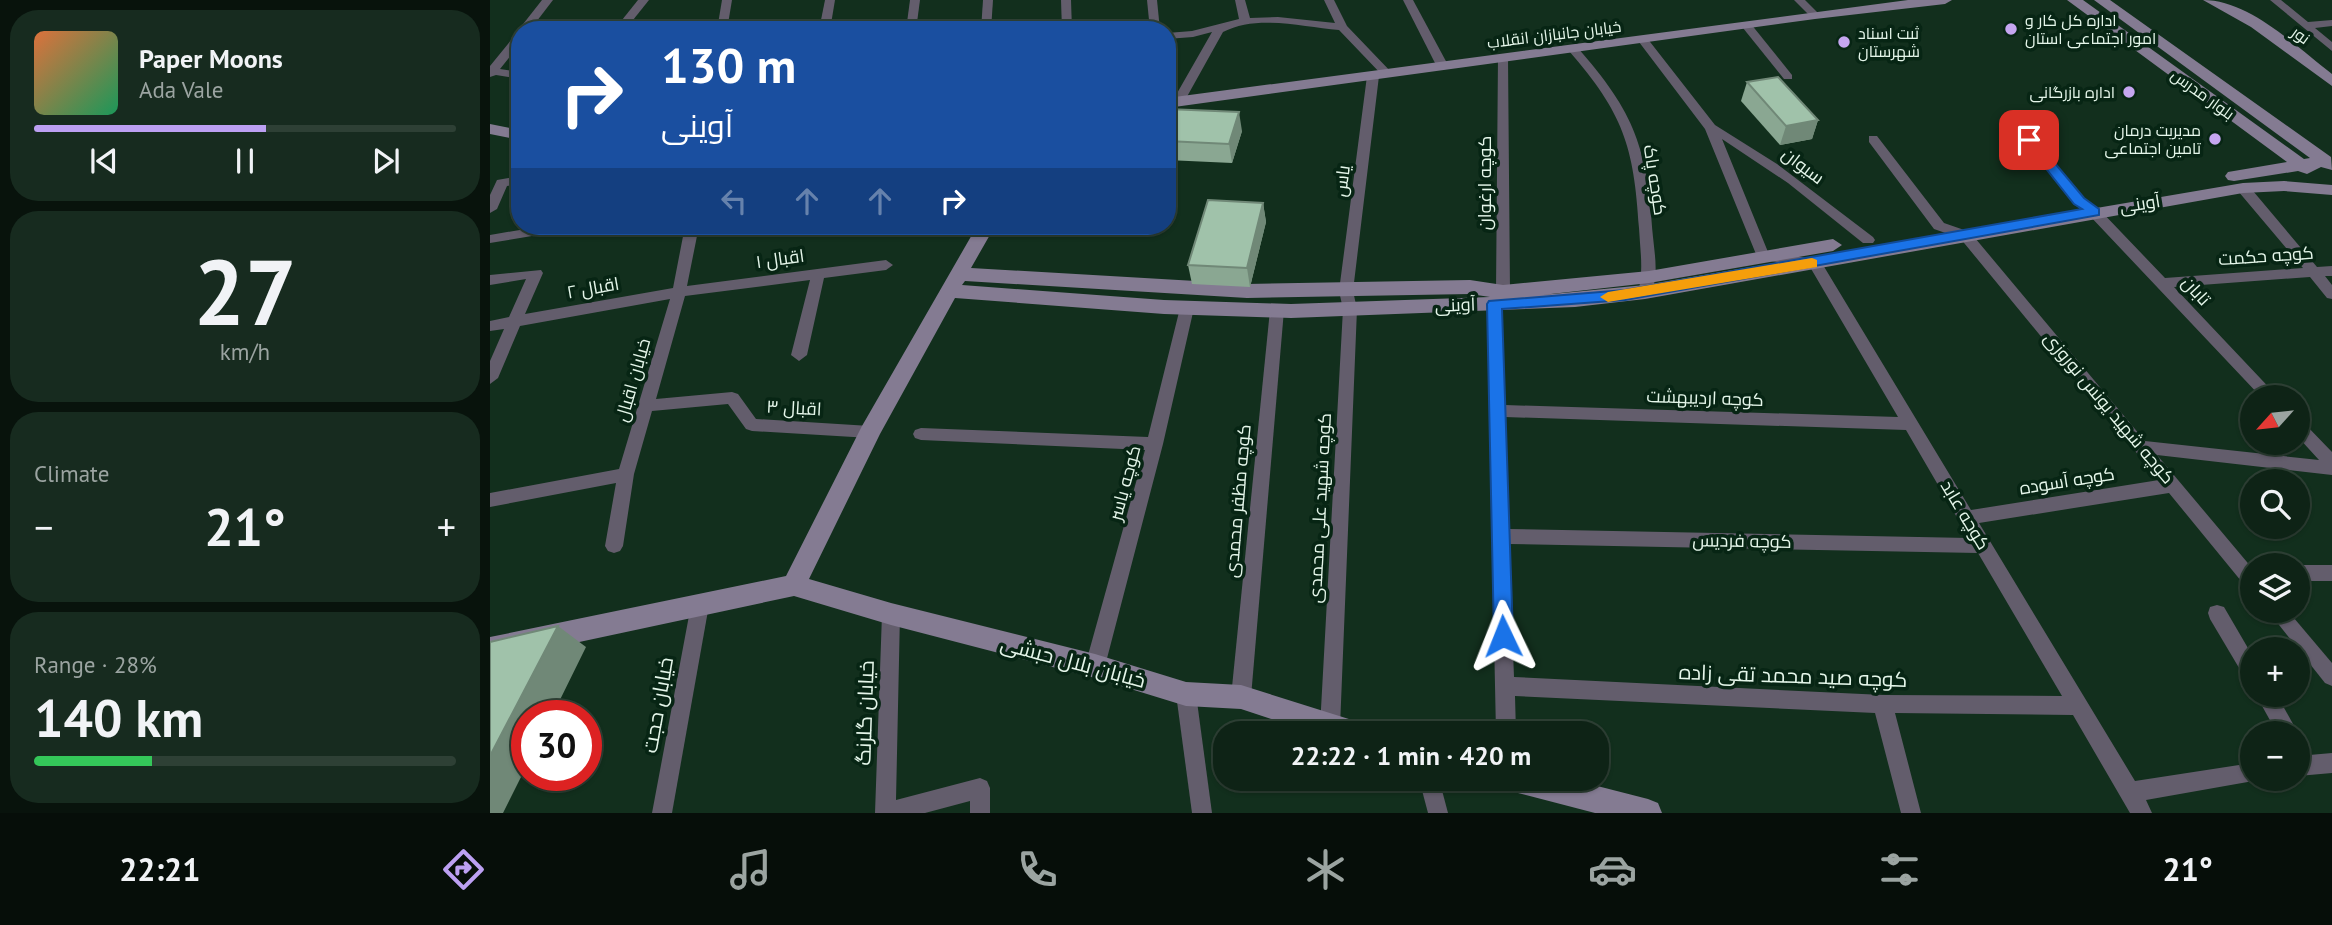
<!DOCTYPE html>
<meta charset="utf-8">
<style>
body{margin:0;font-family:"PT Sans",Cairo,sans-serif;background:#172b1f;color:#f1f3f6;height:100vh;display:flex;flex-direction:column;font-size:26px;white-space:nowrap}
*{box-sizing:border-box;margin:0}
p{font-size:23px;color:#9ba4a1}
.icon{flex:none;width:38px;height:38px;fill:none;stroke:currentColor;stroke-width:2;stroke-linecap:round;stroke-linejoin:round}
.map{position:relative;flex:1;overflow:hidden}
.sheet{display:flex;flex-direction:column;gap:10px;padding:10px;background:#08130c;width:490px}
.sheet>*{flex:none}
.hud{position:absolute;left:21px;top:21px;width:665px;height:214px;border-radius:28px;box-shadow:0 2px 5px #0004,0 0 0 2px #2e4035;background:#1a4fa0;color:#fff;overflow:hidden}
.needle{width:46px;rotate:243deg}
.buttons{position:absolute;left:1750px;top:385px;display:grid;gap:14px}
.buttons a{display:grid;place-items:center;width:70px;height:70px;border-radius:50%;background:#0e2316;box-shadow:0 2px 5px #0004,0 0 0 2px #2e4035;font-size:35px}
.speed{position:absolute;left:21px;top:700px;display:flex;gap:14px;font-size:35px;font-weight:700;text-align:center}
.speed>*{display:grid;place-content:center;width:91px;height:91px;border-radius:50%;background:#0e2316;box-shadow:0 2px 5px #0004,0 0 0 2px #2e4035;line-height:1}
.speed .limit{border:10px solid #d22;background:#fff;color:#111}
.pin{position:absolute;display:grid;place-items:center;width:60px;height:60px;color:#fff;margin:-30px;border-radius:14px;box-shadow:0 4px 10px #0006}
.me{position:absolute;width:77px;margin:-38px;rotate:358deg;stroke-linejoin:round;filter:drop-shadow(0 0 5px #0008)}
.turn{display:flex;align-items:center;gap:24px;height:147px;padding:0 35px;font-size:32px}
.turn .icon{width:91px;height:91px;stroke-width:2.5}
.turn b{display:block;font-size:49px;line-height:60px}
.lanes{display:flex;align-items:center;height:66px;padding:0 35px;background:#0003;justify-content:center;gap:35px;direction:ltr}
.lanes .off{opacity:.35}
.big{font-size:52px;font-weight:600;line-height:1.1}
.sheet .widget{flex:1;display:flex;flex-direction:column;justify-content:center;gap:10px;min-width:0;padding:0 24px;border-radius:28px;background:#172b1f}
.sheet .dial{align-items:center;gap:0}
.dial b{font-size:91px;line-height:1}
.song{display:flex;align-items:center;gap:21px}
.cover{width:84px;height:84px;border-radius:10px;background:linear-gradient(135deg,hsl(20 70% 55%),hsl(150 70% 35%))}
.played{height:7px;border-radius:4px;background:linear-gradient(90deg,#bca0f2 55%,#2e4035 55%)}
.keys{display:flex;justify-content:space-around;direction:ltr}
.heat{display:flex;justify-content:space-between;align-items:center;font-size:38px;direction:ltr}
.charge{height:10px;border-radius:5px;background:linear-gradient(90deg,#34c759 28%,#2e4035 0)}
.trip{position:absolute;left:723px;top:721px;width:396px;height:70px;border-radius:28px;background:#0e2316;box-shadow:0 2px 5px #0004,0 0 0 2px #2e4035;font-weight:600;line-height:70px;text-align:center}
.menu{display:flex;height:112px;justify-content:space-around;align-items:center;background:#060e09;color:#9ba4a1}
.menu .icon{width:49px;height:49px}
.menu .active{color:#bca0f2}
.menu b{font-size:32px;color:#f1f3f6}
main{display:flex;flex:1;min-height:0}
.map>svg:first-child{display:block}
</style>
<main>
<section class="sheet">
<div class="widget">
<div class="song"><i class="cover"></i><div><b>Paper Moons</b><p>Ada Vale</p></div></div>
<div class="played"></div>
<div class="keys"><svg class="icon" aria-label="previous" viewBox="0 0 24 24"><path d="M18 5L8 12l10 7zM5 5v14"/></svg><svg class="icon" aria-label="pause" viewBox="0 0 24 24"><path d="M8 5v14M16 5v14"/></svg><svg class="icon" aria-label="next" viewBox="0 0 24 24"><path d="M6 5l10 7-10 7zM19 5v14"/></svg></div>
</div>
<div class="widget dial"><b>27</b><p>km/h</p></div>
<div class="widget"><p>Climate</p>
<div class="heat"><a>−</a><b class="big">21°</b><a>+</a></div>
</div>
<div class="widget"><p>Range · 28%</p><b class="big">140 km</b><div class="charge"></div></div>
</section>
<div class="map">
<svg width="1842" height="813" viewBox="0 0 1842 813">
<rect width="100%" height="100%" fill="#122f1d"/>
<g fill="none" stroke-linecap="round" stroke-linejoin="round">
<g fill="#635d6c" fill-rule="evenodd">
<path d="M52,0h11l-23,30 -10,2v-4z"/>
<path d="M148,0h11l-24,30h-11z"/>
<path d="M232,0h10l-5,30h-10z"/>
<path d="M335,0h10l-5,30h-11z"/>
<path d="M420,0h10l-4,30h-10z"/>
<path d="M493,0h10l-2,30h-10z"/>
<path d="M571,0h10l1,30h-10z"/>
<path d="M657,0h10l3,30h-10z"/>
<path d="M745,0h10l5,18 28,-1 57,6 -11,-23h10l13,26 46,48 -10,2 -44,-46c-36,-3 -82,-16 -116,2l-39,70 -6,4 -4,-1 -2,-3 40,-70 -19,5 -26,2v-6l25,-2 47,-12z"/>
<path d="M913,0h10l35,65 -2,2 -10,-2z"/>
<path d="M1304,0h11l15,15 -9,2z"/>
<path d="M1780,0h11l27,22 24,-2v6l-17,2 17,14v9z"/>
<path d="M1253,24h8l41,51v4h-8l-41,-51z"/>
<path d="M30,33v11l-20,25 20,3v7l-24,-4 -6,2v-11l26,-32z"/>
<path d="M1149,38h8l68,87 62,39 96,73 2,3 -2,3h-10l-75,-60 -66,-44 46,113 52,8 151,250 188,-30 -199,-242 -26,-9 -65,-87v-6h8l67,87 26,9 175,209 174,19 -21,-23v-16l6,2 28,29v23l-175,-20 95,113v21l-6,-2 -77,-94 -190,30 156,258 117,-18v16l7,1 -113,20 6,13h-22l-57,-98 -178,-2 26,100h-20l-26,-100 -360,-17 1,37h-20l-9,-429 9,-13 2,-235 10,2 2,234 -9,13 4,100 393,12 -88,-150 -52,-8 -53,-130 -66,-87zM1015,417l401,13 63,108 -460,-9zM1019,544l469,9 84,143 -179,-1 -369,-18z"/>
<path d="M1079,47h8c59,67 70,101 76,190 2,20 6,40 -3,59h-10l-2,-4c6,-21 2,-43 1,-64 -5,-82 -16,-115 -70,-177z"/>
<path d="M883,73l6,3 -26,215 4,18 -17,418 -3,6h-14l-3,-6 23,-418 -4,-18 28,-215z"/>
<path d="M1539,136l4,1 51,61 15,11 66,69 138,-10 -65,-77v-6h10l69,82 15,-1v10h-7l7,9v14l-5,-1 -17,-21 -136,10 104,110h-17l-172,-182 -15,-11 -51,-64z"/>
<path d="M30,176v8l-13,2 -10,23 -7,4v-18l7,-15z"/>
<path d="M53,226h15l-3,6 -5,1 -60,10v-8z"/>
<path d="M195,226h14l-12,60 199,-26 7,5 -7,5 -62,8 -17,77 -8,6 -8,-6 19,-75 -125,16 -29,103 76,-7 6,2 18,25 114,7 6,2 2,4 -2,4 -6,2 -118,-7 -6,-2 -18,-25 -76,7 -18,63 -11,72 -3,5 -6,2 -6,-2 -3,-5 11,-63 -126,24v-14l129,-24 51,-170 -150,27 -22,52 -8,6v-23l14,-32 -14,2v-10l19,-4 17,-38 -36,6v-10l51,-5 2,3 -18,41 148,-26z"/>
<path d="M697,303l7,5 -31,136 -58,222 -3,6 -7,3 -7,-3 -3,-6 60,-216 -224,-10 -6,-2 -2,-4 2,-4 6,-2 227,9 32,-129z"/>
<path d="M787,305l7,5 -33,387 -3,7 -7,2 -7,-2 -3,-7 39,-387z"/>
<rect x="1808" y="565" width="34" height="16"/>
<path d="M210,597l6,2 3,6 -37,208h-20l39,-208 3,-6z"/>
<path d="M1727,605l7,2 28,48v26l-7,-3 -35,-59 -2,-6 2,-6z"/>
<path d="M401,606l7,2 2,6 -4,186 84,-22 7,3 3,7v25h-20v-12l-45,12h-50l7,-199 2,-6z"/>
<path d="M1778,611h20l44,52v23l-7,-3z"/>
<path d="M696,685l7,2 3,7 16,119h-20l-16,-119 3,-7z"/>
<path d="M1766,695h21l21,38v1l-21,-1z"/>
<path d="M1842,753v20l-34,3v-20z"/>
<path d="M929,779h20l9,34h-20z"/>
</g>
<g fill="#847b92" fill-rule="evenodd">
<path d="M1418,0h44l-7,4 -130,15 -648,89v-10z"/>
<path d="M1577,0h16l221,159 6,-1 -216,-158h16l221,157 1,13 -11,-3 -14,7 -9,-3 -64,10 -6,-1 -3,-4 3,-4 59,-10z"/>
<path d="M1713,0c47,0 93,47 129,74v12l-81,-59z"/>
<path d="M0,124l30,6v10l-30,-6z"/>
<path d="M1794,181l48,4v10l-48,-4 -41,2 -598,106 -70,8 -284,11 -127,-4 -209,-16 -75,136 -71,145 82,24 204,51 91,28 55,3 111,35 9,4 4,9h-51l-73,-24 -55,-3 -91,-28 -204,-53 -97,-29 -304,65v-24l296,-61 76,-150 115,-200h18l-24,42 276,16 223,-4 33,5 146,-14 184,-32 9,6 -9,6 -184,32 -107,12 103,-10 598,-102zM475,281l282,17 223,-4 20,3 -199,7 -127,-4 -202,-15z"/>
<path d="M1014,779h66l78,20 10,4 4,10h-67l-77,-20 -10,-4z"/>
</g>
</g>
<g fill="#8aa792">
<path d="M1257,82l71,38 -6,19 -32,6 -39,-44z"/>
<path d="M677,109l75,22 -10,32 -65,-3z"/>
<path d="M773,203l3,19 -16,65 -58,-3 -4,-19z"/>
</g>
<g fill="#708877">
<path d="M749,112l3,19 -10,32 -3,-19z"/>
<path d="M1328,120l-6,19 -32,6 6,-19z"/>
<path d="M773,203l3,19 -16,65 -3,-19z"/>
<path d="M68,626l28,21 -34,69h-25v49l-24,48h-13v-57z"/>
</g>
<g fill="#a0c2aa" stroke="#708877" stroke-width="2">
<path d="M1288,77l40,43 -32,6 -39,-44z"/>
<path d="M677,109l72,3 -10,32 -62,-3z"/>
<path d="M718,200l55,3 -16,65 -59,-3z"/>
<path d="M68,626l-68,130v-114z"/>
</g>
<path fill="#1a73e8" stroke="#114b97" stroke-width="2" d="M1539,136l4,1 51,61 15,11v6l-474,85 -123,9 11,327 -3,6 -7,3 -6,-3 -3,-6 -7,-332 2,-3 136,-11 457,-81 -8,-5 -49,-62 -2,-2z"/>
<path fill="#f59e0b" d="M1322,258l5,2v7l-209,35 -8,-5 8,-5z"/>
<g fill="#c5a6f0" stroke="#072514" stroke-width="2.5">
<circle cx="1521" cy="29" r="7"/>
<circle cx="1354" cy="42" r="7"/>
<circle cx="1639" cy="92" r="7"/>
<circle cx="1725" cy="139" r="7"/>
</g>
<g text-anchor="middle" stroke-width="7" stroke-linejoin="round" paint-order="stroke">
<g font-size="16" fill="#e5f6ea" stroke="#072514" text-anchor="start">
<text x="1535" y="26">اداره کل کار و<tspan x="1535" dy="18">امور اجتماعی استان</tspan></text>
<text x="1368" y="39">ثبت اسناد<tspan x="1368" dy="18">شهرستان</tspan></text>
<text x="1625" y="98" text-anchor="end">اداره بازرگانی</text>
<text x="1711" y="136" text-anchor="end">مدیریت درمان<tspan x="1711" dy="18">تامین اجتماعی</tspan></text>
</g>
<g font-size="16" fill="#e5f6ea" stroke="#072514">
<text transform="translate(1064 34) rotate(-7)" y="6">خیابان جانبازان انقلاب</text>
<text transform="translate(1811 35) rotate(36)" y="6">نور</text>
<text transform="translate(1713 94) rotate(36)" y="6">بلوار مدرس</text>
</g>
<g font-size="18" fill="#e5f6ea" stroke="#072514">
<text transform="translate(1313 166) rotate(37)" y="6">سیوان</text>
<text transform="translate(1165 180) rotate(81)" y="6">کوچه پاک</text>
<text transform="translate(852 181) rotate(-83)" y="6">یاس</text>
<text transform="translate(995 183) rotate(-90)" y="6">کوچه ارغوان</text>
<text transform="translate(1650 204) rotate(-9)" y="6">آوینی</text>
<text transform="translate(1776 256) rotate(-4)" y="6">کوچه حکمت</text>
<text transform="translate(290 259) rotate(-8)" y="6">اقبال ۱</text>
<text transform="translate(103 288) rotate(-10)" y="6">اقبال ۲</text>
<text transform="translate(1706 291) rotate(47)" y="6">تابان</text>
<text transform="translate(965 305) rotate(-2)" y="6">آوینی</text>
<text transform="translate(143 380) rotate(-74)" y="6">خیابان اقبال</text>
<text transform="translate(1215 398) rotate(2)" y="6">کوچه اردیبهشت</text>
<text transform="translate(304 408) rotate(3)" y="6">اقبال ۳</text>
<text transform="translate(1619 408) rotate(50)" y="6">کوچه شهید یونس نوروزی</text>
<text transform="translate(1577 481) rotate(-9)" y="6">کوچه آسوده</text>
<text transform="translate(635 483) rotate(-75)" y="6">کوچه یاسر</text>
<text transform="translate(748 501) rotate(-85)" y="6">کوچه مظفر محمدی</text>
<text transform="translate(830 508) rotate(-87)" y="6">کوچه شهید علی محمدی</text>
<text transform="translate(1475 515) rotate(59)" y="6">کوچه عابد</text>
<text transform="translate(1252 541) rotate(1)" y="6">کوچه فردیس</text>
</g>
<g font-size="21" fill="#e5f6ea" stroke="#072514">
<text transform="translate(583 662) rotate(15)" y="7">خیابان بلال حبشی</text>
<text transform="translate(1303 676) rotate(2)" y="7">کوچه صید محمد تقی زاده</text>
<text transform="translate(168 705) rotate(-80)" y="7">خیابان حجت</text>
<text transform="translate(375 713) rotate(-88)" y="7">خیابان گلرنگ</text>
</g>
</g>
</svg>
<div class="buttons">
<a><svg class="needle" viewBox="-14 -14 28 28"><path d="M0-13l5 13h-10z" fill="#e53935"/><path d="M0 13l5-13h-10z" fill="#9ba4a1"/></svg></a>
<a><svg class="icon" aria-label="search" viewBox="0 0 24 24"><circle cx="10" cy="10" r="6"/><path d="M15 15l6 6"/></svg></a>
<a><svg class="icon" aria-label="layers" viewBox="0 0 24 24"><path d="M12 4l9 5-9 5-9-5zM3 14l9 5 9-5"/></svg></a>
<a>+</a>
<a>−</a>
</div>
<div class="speed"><div class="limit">30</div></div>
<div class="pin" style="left:1539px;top:140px;background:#d93025"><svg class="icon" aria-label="arrive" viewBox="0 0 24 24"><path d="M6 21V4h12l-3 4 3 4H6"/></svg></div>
<svg class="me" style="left:1013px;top:636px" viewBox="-20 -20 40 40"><path d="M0-17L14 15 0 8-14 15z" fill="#1a73e8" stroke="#fff" stroke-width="4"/></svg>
<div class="trip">22:22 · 1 min · 420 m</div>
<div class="hud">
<div class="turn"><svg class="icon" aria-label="right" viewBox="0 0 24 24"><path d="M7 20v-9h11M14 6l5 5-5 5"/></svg><div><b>130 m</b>آوینی</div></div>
<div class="lanes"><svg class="icon off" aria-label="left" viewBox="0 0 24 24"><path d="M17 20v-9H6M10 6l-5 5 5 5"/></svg><svg class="icon off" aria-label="ahead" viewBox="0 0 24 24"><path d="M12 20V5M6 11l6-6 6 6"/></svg><svg class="icon off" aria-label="ahead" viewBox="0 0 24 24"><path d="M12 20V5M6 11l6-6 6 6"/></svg><svg class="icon" aria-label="right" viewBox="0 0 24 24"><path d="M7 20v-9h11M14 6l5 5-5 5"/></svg></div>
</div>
</div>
</main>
<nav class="menu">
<b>22:21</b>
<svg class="icon active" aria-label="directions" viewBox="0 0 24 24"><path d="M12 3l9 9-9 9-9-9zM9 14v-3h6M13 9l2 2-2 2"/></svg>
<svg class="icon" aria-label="music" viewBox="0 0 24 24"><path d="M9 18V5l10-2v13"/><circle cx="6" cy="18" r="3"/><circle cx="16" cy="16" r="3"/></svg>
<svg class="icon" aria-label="phone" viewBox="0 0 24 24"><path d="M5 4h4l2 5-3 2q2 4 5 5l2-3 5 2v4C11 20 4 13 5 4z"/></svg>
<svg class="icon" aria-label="climate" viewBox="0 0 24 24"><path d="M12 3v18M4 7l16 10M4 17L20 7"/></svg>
<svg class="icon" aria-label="car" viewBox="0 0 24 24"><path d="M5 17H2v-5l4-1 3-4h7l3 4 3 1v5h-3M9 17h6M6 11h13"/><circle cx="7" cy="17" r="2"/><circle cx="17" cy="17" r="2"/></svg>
<svg class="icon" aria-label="filters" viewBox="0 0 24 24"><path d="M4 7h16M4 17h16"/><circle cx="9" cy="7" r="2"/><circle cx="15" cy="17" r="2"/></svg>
<b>21°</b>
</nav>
